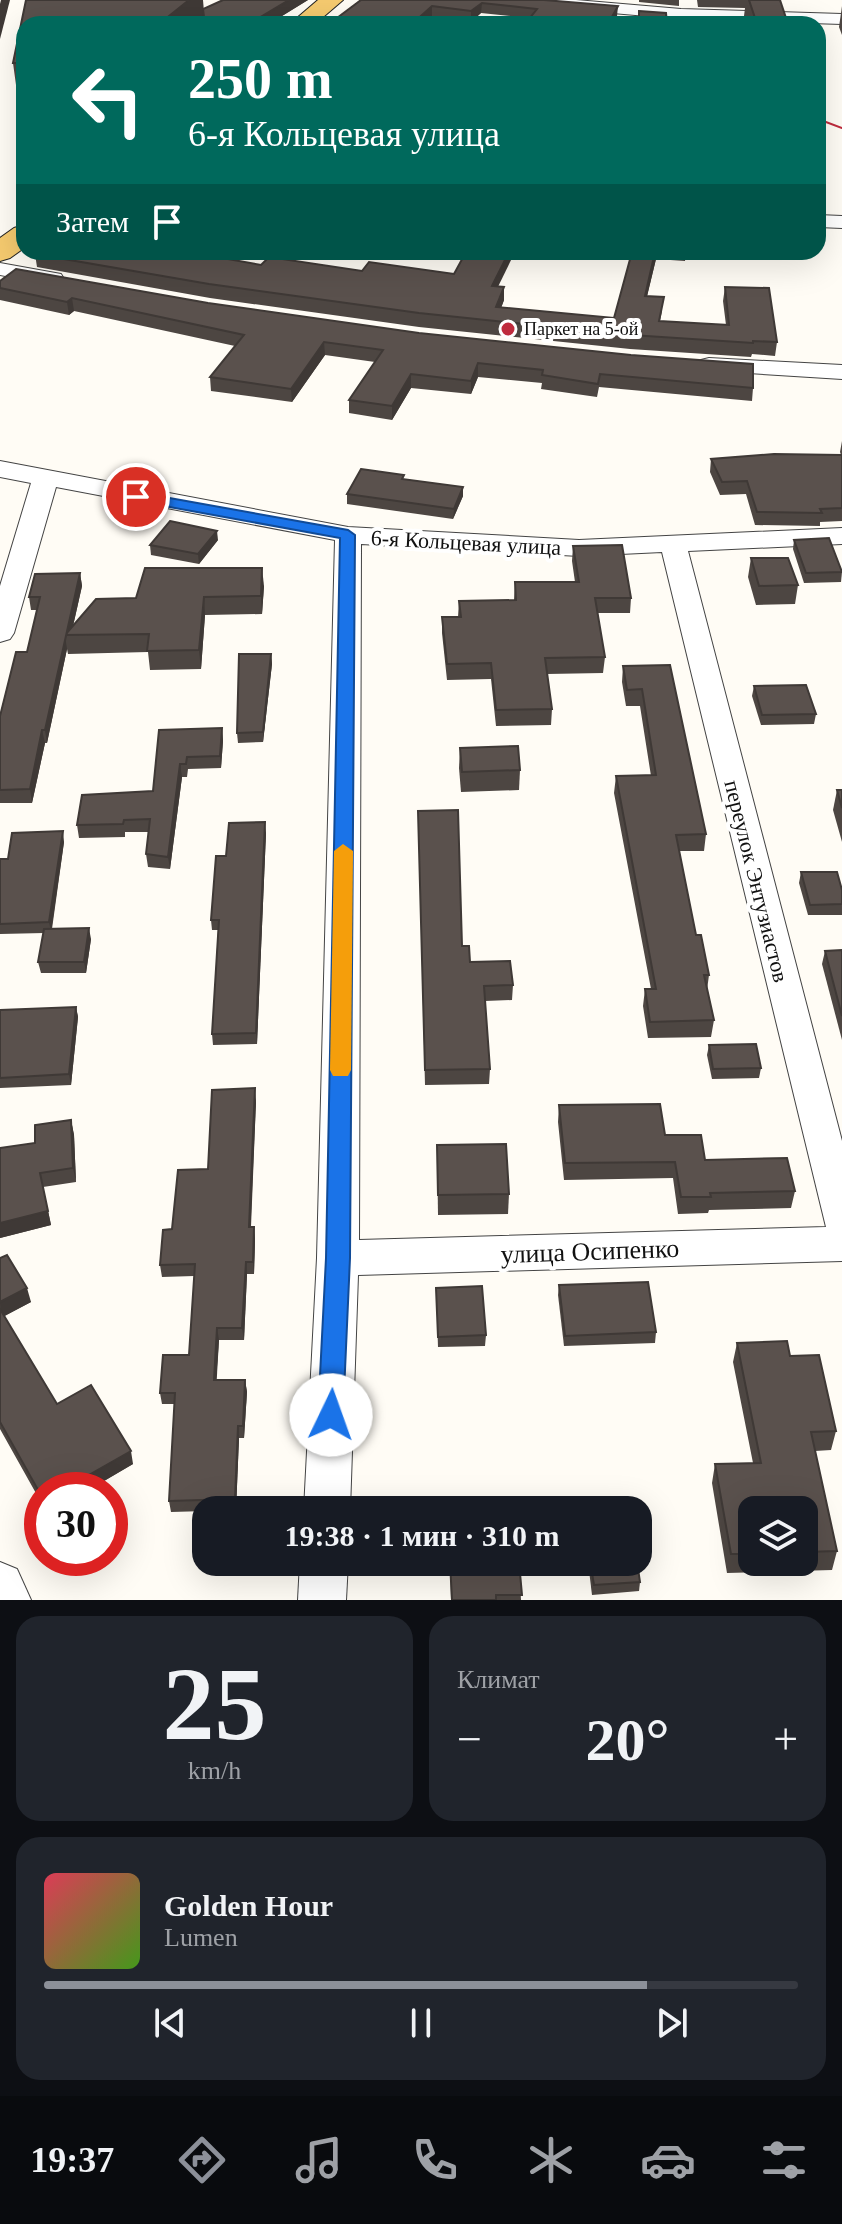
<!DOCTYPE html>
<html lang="ru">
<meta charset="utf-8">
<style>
body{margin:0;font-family:"Times New Roman",serif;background:#20242c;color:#f1f3f6;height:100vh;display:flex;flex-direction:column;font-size:30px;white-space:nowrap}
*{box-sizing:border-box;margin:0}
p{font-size:26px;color:#9ea1a6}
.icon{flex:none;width:44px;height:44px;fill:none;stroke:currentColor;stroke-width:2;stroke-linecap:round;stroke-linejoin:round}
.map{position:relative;height:1600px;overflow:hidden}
.drawer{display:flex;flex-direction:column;gap:16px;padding:16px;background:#0d0f14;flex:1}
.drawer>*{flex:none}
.top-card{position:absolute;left:16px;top:16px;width:810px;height:244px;border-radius:24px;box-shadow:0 8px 32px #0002;background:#00695c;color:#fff;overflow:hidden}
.tools{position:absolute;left:738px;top:1496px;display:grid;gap:16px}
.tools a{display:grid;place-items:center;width:80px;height:80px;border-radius:16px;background:#171b24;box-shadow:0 8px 32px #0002;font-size:40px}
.speed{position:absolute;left:24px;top:1472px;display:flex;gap:16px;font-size:40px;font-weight:700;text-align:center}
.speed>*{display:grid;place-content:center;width:104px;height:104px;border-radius:50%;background:#171b24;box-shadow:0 8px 32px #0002;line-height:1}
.speed .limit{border:12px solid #d22;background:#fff;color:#111}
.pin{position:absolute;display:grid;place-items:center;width:68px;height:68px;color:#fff;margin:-34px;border:4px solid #fff;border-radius:50%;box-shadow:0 2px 8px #0007}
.me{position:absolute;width:88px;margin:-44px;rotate:3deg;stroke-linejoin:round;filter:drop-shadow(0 0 6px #0008)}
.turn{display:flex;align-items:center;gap:28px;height:168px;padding:0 40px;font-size:36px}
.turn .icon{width:104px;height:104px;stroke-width:2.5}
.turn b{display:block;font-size:56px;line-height:68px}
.then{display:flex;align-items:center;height:76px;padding:0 40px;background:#0003;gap:16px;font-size:30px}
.big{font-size:60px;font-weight:700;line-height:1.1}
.drawer .widget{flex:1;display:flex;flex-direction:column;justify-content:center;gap:12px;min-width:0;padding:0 28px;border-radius:24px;background:#20242c}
.drawer .dial{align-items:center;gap:0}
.dial b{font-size:104px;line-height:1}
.song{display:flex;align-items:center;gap:24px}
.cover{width:96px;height:96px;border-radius:12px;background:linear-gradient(135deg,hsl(350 70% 55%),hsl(100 70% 35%))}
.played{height:8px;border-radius:4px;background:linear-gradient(90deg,#8c9099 80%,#363941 80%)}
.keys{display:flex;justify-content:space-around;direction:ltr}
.heat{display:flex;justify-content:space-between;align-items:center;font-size:44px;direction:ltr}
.drawer .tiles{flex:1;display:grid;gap:16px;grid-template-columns:1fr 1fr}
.widget:last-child{grid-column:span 2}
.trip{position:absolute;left:192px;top:1496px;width:460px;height:80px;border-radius:24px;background:#171b24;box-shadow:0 8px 32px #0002;font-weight:700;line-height:80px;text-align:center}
.menu{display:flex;height:128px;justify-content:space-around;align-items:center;background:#090b0e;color:#9ea1a6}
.menu .icon{width:56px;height:56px}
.menu .on{color:#8c9099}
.menu b{font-size:36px;color:#f1f3f6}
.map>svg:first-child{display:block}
</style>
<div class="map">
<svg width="842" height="1600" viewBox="0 0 842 1600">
<rect width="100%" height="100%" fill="#fffcf5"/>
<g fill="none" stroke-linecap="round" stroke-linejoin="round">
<defs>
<g id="street">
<path d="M513,0h63l105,9 161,5v10l-161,-5 -160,-14z"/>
<path d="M818,215l24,1v12l-24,-1z"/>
<path d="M0,263l61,11 3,5 -11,6 -53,-10z"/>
<path d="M709,358l133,7v14l-141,-9 -4,-5 4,-5z"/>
<path d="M0,461l348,66 231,13 263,-12v16l-154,7 154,590v120l-484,14 -8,235h-46l13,-252 18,-718 -279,-53 -42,146 -4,6 -10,3v-56l31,-103 -31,-6zM361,544l218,12 83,-4 164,675 -467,13z"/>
<path d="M0,1562l17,7 14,31h-31z"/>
<path d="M300,1562h48l-2,38h-48z"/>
</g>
<g id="primary">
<path d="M318,0h25l-28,24h-25z"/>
<path d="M24,225v23l-14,10 -10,3v-23l14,-10z"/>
</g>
</defs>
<use href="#street" stroke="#444" stroke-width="2"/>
<use href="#primary" stroke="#222" stroke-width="2"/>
<use href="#street" fill="#fff" fill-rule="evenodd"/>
<use href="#primary" fill="#f5ca6f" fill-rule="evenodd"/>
<path stroke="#bf2b3d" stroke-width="2" d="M818,119l24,9"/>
</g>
<g fill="#4d4642" fill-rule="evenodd">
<path d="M26,0h177v9l20,-9h85l-39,24h-245v83h-5l-6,-44z"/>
<path d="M361,0h183l73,16 -4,8h-88l5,-6 -49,-5 -10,9 -39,-6 -8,8h-95z"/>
<path d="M639,0h40v6l-40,-4z"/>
<path d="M697,0h83l8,24h-45l2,-16 -47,-1z"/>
<path d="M842,6v29l-3,-8z"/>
<path d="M37,252h181l-4,4 47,9 101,6 142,16v13l-3,8 113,10 18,-66h54l-1,9 -29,-2 -9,37 15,15 -2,10 66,4 -3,-24 2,-14 52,55 -2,14 -23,-2 -1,3 -121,-8 -211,-22 -209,-29 -173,-31 -2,-13z"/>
<path d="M0,281l208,22 545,85 -1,13 -153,-14 -2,10 -56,-8 1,-6 -64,-6 -7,17 -60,-6 -19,32 -43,-7v-13l26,-38 -50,-7 -33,47 -81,-11 -1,-14 25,-31 -161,-35 -5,4 -69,-15z"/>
<path d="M842,441v80l-22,1v4l-65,-1 -9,-31 -26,1 -10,-23 1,-13 130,-4 -1,-3z"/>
<path d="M404,479l59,8v9l-10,23 -106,-15v-10z"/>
<path d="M218,540l-19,24 -48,-9 -1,-10z"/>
<path d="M794,540l48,32 -1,10 -37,1 -11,-34z"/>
<path d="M573,546l58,52 -1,15h-33l8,44 -2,16 -56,1 5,35 -1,16 -55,1 -5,-47 -44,1 -5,-47v-16h16l1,-16 55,-1 1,-18h60l-3,-21z"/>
<path d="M751,558l47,27 -3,19 -39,1 -8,-28z"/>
<path d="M80,573l2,13 -9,40 63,-28 128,-12 -2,28 -57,1 -4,54 -51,1 -2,-18 -80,2 -1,-5 -20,94h-2l-13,60h-32v-87l27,-64 10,-42h-6l-2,-13z"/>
<path d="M271,654l1,10 -9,78 -25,1 -1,-10z"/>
<path d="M670,665l36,169 -2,17h-25l17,84 13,40 -2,15 7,30 -3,17 -63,1 -5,-32 2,-17h6l-37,-196 2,-17h35l-11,-70h-14l-4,-24 1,-16z"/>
<path d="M754,686l62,28 -2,10 -53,1 -9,-29z"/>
<path d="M222,728l1,13 -2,27 -33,1 -1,8h-5l-12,92 -22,-2 -2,-13 3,-22h-24v5l-46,1 -2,-13 76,-34 6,-61z"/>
<path d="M460,748l60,22 -1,20 -58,2 -2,-24z"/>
<path d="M837,790h5v52l-9,-32z"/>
<path d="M418,811l44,135 8,16 43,23 -1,15 -27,1 5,68 -1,15 -64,1z"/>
<path d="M266,833l-9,211 -44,1 -1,-11 6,-104h-6l-1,-10 15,-64z"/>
<path d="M64,842l-12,87 39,10 -5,34h-45l-3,-11 6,-29 -44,1v-75h8z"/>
<path d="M801,872l41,18v25h-34l-9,-32z"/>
<path d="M842,950v90l-20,-76 3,-13z"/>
<path d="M76,1007l2,10 -7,68 -71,3v-78z"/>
<path d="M709,1045l52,23 -2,10 -47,1 -5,-24z"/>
<path d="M256,1101l-5,126h3l1,12 -1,35h-7l-3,66h-25l-3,40h29l2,12 -3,46h-5l-3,72h-30v1l-35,1 -2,-11 6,-97h-13l-2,-11 29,-38 5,-79 -32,1 -2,-12 12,-36 36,-60z"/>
<path d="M559,1105l106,30 40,25 90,31 -4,17 -82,2 -1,3 -30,1 -5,-36 -109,2 -6,-58z"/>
<path d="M71,1120l3,15 2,47 -33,5 8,38 -51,13v-90l35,-5z"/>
<path d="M437,1145l72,49 -1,20 -70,1z"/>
<path d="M0,1258l31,44 -27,14 53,88 76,60 -39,23 -52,3v14l-42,-75z"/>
<path d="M559,1285l97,47 -1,11 -91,3 -6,-51z"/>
<path d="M436,1288l50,47 -1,11 -47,1z"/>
<path d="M737,1343l53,13 46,75 -5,19 -16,1 22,100 -5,19 -105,3 -15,-90 3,-19 38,-1 -20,-101zM752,1510h52v52h-52z"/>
<path d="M450,1562h69l2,38h-70z"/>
<path d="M588,1562h49l3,20 -1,9 -47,4z"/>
</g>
<g fill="#3f3936">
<path d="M1,0h9l-10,39v-35z"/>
<path d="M189,0h14l2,24h-46z"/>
<path d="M289,0h19l-39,24h-20z"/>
<path d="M482,3l-1,10 -10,9v-11z"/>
<path d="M432,6v10l-8,8h-12z"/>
<path d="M618,6l-1,10 -4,8h-5z"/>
<path d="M202,252h16l-17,15 -1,-13z"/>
<path d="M509,252h6l-23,47v-13z"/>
<path d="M655,252l1,7 -12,50 1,-13z"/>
<path d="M504,287v13l-8,21v-14z"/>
<path d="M72,298l2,13 -5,4 -2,-13z"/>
<path d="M324,342l1,13 -33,47 -1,-13z"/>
<path d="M478,363v14l-7,17v-13z"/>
<path d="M411,374v14l-19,32v-14z"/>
<path d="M463,487v9l-10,23 1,-10z"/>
<path d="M217,531l1,9 -19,24 -1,-10z"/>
<path d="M262,568l2,18 -2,28 -1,-18z"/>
<path d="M80,573l2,13 -11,49h-5z"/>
<path d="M204,597l1,18 -4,54 -2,-19z"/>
<path d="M65,636l2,13 -20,94 -2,-13z"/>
<path d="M271,654l1,10 -9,78v-10z"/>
<path d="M222,728l1,13 -2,27 -1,-12z"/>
<path d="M42,730l3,13 -13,60 -2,-14z"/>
<path d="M180,764l2,13 -12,92 -2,-12z"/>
<path d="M265,822l1,11 -9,211 -1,-11z"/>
<path d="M63,831l1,11 -13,90 -2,-10z"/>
<path d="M89,928l2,11 -5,34 -2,-11z"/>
<path d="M76,1007l2,10 -7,68 -2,-11z"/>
<path d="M255,1088l1,13 -6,138 -1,-12z"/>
<path d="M71,1120l3,15 2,47 -3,-14z"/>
<path d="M43,1187l8,38 -51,13v-15z"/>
<path d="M254,1227l1,12 -1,35 -1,-12z"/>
<path d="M246,1262l1,12 -3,66 -2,-12z"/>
<path d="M27,1288l4,14 -30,16 -1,-16z"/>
<path d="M217,1328l2,12 -3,52 -2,-12z"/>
<path d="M245,1380l2,12 -3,46 -1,-12z"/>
<path d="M238,1426l1,12 -3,72 -1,-11z"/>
<path d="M131,1451l2,13 -43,25 -3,-13z"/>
<path d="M117,1528l3,13 -10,6v-15z"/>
<path d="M69,1558h22l-19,11z"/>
</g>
<g fill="#5a514d" stroke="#3f3936" stroke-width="2">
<path d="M26,0h163l-30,24h-135v39h-11z"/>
<path d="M223,0h66l-40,24 -45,-7 -1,-8z"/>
<path d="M361,0h183l74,6 -10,18h-83l12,-15 -55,-6 -11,8 -39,-5 -20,18h-83z"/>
<path d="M749,0h31l8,24h-31z"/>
<path d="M639,11l27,2 1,11h-28z"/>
<path d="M37,252h165l-2,2 61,11 8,-8 93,14 7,-9 85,12 12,-22h43l-17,34 12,1 -8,20 118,11 18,-66h23l-10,44 19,1 -5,24 70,4 -4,-38 44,1 8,54 -24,-1v2l-122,-8 -212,-22 -210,-29 -174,-30z"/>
<path d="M16,269l192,34 211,30 212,22 122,9v24l-153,-14 -2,10 -56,-9 1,-5 -65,-7 -7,18 -60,-7 -19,32 -43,-6 34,-50 -59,-8 -33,47 -81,-12 34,-42 -172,-37 -5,4 -67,-14v-7z"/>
<path d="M774,454l68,1v53l-22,1 2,4 -65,-1 -10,-31 -25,1 -11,-23z"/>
<path d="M361,469l43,6 -2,4 61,8 -9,22 -107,-15z"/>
<path d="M170,521l47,10 -19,23 -48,-9z"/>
<path d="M829,538l13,34 -36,1 -12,-33z"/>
<path d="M622,545l9,53h-36l10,59 -60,1 7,51 -56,1 -5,-47 -44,1 -5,-47h19l-2,-16 57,-1 -1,-18h64l-6,-36z"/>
<path d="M751,558h37l10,27 -39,1z"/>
<path d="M145,568h117l-1,28 -57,1 -5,53 -52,1 2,-17 -84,1 31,-36 40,-1z"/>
<path d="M80,573l-35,157h-3l-12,59 -30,1v-74l16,-64h11l13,-55h-11l6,-23z"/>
<path d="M239,654h32l-8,78 -26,1z"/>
<path d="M670,665l36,169 -30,1 20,100h5l8,40h-5l10,45 -64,2 -5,-33h11l-40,-213 40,-1 -14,-86 -15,1 -4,-24z"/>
<path d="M806,685l10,29 -54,1 -8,-29z"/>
<path d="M222,728l-2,28 -33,1 -1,7h-6l-12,93 -22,-3 4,-35 -26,1 -1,4 -46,1 5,-30 71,-4 6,-61z"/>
<path d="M518,746l2,24 -58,2 -2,-24z"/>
<path d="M837,790h5v18z"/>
<path d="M458,810l4,136h7l1,16 40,-1 3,24 -29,1 6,83 -65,1 -7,-259z"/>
<path d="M265,822l-9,211 -44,1 7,-114h-8l5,-64h10l3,-33z"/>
<path d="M63,831l-14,91 -49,2v-65h8l4,-26z"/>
<path d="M801,872h36l5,18v14l-32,1z"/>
<path d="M89,928l-5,34h-46l6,-33z"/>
<path d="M842,950v66l-17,-65z"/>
<path d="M76,1007l-7,67 -69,4v-68z"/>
<path d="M756,1044l5,24 -48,1 -4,-24z"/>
<path d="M255,1088l-6,139h5l-1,35h-7l-4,66h-25l-3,52h31l-2,46h-5l-3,73 -66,2 6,-108h-15l3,-38h26l6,-91 -35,1 3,-35 9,-1 6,-59 30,-1 4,-79z"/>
<path d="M660,1104l5,31h36l4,25 82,-2 8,33 -85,2 1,4h-30l-6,-35 -110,1 -6,-58z"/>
<path d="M71,1120l2,48 -33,5 8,38 -48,12v-75l35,-5v-18z"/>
<path d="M506,1144l3,50 -71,1 -1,-50z"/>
<path d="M7,1255l20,33 -27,14v-44z"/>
<path d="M648,1282l8,50 -91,4 -6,-51z"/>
<path d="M482,1286l4,49 -48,2 -2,-49z"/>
<path d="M0,1309l57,95 34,-19 40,66 -44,25 9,14h-54v7l-42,-75z"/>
<path d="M787,1341l3,15 29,-1 17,76 -25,1 26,119 -33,1v-42h-52v44h-21l-16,-90 46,-1 -24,-120z"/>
<path d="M628,1503l1,7h-46l-1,-4z"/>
<path d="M110,1515l7,13 -7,4z"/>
<path d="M450,1562h69l3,33h-26v5h-44z"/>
<path d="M590,1562h47l3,20 -46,3z"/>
</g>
<path fill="#1a73e8" stroke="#114b97" stroke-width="2" d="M136,492l212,38 7,5 -5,723 -7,157 -3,8 -9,4 -9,-4 -4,-8 8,-157 14,-720 -209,-38 -3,-3z"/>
<path fill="#f59e0b" d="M343,844l10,7 -2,219 -3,6h-15l-3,-6 4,-219z"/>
<circle fill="#bf2b3d" stroke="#fff" stroke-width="3" cx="508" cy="329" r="8"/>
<g text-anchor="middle" stroke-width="8" stroke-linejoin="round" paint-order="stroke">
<g font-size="18" fill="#111" stroke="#fff" text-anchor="start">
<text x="524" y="335">Паркет на 5-ой</text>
</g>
<g font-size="22" fill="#111" stroke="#fff">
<text transform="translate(466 542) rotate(3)" y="8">6-я Кольцевая улица</text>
<text transform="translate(757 881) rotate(76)" y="8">переулок Энтузиастов</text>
</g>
<g font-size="26" fill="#111" stroke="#fff">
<text transform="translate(590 1251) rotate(-2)" y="9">улица Осипенко</text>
</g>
</g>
</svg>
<div class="tools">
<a><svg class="icon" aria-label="layers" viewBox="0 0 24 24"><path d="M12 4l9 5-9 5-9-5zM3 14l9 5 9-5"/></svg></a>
</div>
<div class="speed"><div class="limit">30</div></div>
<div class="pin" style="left:136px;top:497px;background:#d93025"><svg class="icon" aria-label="arrive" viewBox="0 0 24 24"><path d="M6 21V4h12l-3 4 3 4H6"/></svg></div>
<svg class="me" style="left:331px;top:1415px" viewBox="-20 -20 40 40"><circle r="19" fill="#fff"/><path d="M0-13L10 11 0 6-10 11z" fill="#1a73e8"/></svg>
<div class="trip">19:38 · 1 мин · 310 m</div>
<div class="top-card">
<div class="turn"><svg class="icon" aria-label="left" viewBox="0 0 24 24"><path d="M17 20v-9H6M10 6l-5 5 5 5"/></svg><div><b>250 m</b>6-я Кольцевая улица</div></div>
<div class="then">Затем<svg class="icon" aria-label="arrive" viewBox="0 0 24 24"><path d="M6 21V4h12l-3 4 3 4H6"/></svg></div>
</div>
</div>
<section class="drawer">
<div class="tiles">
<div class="widget dial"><b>25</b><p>km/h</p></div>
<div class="widget"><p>Климат</p>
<div class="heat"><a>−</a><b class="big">20°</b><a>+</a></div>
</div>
<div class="widget">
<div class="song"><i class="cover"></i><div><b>Golden Hour</b><p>Lumen</p></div></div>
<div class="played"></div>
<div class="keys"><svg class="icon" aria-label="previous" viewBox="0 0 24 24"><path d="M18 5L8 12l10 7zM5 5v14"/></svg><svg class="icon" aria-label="pause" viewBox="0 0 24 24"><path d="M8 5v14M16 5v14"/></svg><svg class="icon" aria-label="next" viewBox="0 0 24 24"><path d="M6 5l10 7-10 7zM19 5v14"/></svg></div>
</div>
</div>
</section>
<nav class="menu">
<b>19:37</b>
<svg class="icon on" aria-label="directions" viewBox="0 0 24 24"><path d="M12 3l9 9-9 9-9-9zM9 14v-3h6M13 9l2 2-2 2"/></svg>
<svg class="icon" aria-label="music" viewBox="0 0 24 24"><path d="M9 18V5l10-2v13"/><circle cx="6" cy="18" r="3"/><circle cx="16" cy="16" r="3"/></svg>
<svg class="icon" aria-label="phone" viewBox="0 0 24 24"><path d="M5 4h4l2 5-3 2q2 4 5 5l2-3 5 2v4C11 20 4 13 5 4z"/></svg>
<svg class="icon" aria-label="climate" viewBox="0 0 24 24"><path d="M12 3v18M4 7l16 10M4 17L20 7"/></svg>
<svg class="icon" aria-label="car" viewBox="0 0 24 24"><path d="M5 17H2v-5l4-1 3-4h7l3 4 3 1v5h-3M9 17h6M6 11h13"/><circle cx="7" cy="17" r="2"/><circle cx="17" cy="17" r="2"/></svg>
<svg class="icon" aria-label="filters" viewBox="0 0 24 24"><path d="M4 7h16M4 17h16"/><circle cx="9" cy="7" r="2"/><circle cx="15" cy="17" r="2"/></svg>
</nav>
